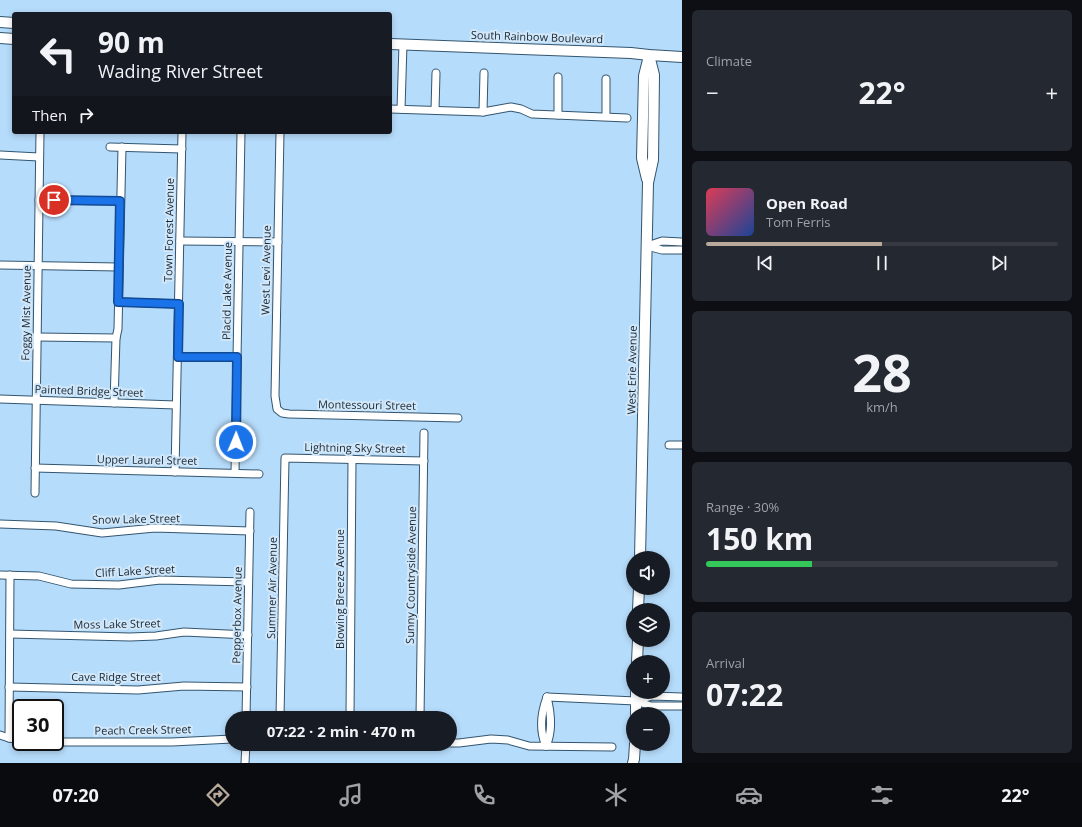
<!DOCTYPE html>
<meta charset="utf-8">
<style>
body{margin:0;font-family:"Open Sans",sans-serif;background:#242831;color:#f1f3f6;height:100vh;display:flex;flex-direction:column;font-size:15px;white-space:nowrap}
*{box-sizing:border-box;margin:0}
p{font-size:13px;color:#9ea1a6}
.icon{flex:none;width:22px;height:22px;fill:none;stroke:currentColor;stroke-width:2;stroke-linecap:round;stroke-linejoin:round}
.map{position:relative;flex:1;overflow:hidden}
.drawer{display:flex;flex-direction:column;gap:10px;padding:10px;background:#0d0f14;width:400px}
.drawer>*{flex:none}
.guide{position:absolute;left:12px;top:12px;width:380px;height:122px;border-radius:4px;box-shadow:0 2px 6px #0003;background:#171b24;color:#f1f3f6;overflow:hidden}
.tools{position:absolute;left:626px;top:551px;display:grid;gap:8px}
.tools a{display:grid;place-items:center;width:44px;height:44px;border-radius:50%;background:#171b24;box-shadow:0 2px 6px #0003;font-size:20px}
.speed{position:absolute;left:12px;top:699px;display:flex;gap:8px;font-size:20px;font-weight:700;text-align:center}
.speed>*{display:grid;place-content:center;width:52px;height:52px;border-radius:50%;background:#171b24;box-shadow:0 2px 6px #0003;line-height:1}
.speed .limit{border:2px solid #111;border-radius:6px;background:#fff;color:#111}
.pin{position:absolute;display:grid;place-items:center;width:34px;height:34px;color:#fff;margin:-17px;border:2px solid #fff;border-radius:50%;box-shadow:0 1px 4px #0007}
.me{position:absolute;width:44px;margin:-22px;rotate:1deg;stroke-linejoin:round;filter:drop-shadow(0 0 3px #0008)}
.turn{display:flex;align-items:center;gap:14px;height:84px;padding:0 20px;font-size:18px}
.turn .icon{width:52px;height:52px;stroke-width:2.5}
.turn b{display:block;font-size:28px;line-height:34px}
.then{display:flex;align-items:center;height:38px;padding:0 20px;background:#0003;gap:8px;font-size:15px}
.big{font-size:30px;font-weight:700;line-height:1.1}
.drawer .card{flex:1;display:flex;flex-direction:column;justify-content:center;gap:6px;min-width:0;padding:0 14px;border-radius:6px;background:#242831}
.drawer .dial{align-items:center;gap:0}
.dial b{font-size:52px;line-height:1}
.song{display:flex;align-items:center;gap:12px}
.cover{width:48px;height:48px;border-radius:6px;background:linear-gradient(135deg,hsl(350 70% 55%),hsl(220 70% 35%))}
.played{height:4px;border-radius:2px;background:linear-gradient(90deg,#b9a99b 50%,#363941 50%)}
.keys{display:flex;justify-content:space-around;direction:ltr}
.heat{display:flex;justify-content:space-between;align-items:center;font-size:22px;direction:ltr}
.charge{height:6px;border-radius:3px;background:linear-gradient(90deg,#34c759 30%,#363941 0)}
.trip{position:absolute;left:225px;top:711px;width:232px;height:40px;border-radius:20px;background:#171b24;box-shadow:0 2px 6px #0003;font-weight:700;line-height:40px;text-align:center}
.dock{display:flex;height:64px;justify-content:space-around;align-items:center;background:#090b0e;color:#9ea1a6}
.dock .icon{width:28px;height:28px}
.dock .on{color:#b9a99b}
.dock b{font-size:18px;color:#f1f3f6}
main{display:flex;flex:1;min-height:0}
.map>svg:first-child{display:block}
</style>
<main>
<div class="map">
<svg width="682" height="763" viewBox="0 0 682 763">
<rect width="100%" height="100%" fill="#b6dcfb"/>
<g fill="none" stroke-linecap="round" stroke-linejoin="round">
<defs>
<g id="street">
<path d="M390,109l93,3 28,-5 10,2 11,5 95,4"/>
<path d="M401,109l2,-65"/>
<path d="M435,110l1,-37"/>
<path d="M483,112l1,-39"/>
<path d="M558,115v-38"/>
<path d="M606,116v-37"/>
<path d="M280,132l-5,264 2,13 5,4 7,1 169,4"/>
<path d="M110,147l72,2"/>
<path d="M0,155l39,2"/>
<path d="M39,200l81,1"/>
<path d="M180,241l98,1"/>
<path d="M647,246l15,-5 20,1"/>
<path d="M647,246l15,4h20"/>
<path d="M0,265l119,2"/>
<path d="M119,302l60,2"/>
<path d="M37,337l79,1"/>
<path d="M178,357h59"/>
<path d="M0,399l176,6"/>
<path d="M114,403l2,-65 2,-9 4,-182"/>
<path d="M669,445h13"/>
<path d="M35,468l224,6"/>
<path d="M175,472l7,-340"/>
<path d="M235,473l6,-341"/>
<path d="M35,493l5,-361"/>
<path d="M0,524l56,2 46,7 53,-5 95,3"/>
<path d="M0,575l39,1 32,8 48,1 41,-5 88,2"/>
<path d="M10,634l120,3 26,-1 28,-4 64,3"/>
<path d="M9,687l129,3 46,-4 63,1"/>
<path d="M547,697l89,4 15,5h31"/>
<path d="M636,701l16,-5 30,1"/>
<path d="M246,718l4,-206"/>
<path d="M280,718l5,-260 139,3"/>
<path d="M350,718l2,-259"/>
<path d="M420,718l4,-285"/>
<path d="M0,735l9,3 12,2"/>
<path d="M9,738l1,-163"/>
<path d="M55,742h117l60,-3"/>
<path d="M450,743h9l32,-4 17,1 21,6 83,1"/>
<path d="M546,746c-7,-16 -5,-33 1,-49"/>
<path d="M546,746c7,-15 5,-33 1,-49"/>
<path d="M245,763l1,-19"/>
</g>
<g id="secondary">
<path d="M0,22l14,1"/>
<path d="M0,38l14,1"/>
<path d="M390,44l241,9 18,2 33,2"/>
<path d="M647,179l-5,-21 2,-82 5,-20"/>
<path d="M640,558l8,-375 5,-23 1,-85 -5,-20"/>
<path d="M638,610l1,-22"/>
<path d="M637,662l1,-22"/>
<path d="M636,714v-22"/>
<path d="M633,763l1,-4 1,-15"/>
</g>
</defs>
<use href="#street" stroke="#33556f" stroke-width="9"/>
<use href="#secondary" stroke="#33556f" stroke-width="12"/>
<use href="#street" stroke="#fff" stroke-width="7"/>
<use href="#secondary" stroke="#fff" stroke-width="10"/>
</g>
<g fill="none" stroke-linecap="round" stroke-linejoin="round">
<defs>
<path id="route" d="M54,200l66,1 -2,101 61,2 -1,53h59l-1,85"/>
</defs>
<use href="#route" stroke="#114b97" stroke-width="10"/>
<use href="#route" stroke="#1a73e8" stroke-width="7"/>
</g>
<g text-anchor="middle" stroke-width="4" stroke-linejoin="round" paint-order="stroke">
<g font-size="11" fill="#182632" stroke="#d1e7fa">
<text transform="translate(537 37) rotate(2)" y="4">South Rainbow Boulevard</text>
<text transform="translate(169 230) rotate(-89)" y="4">Town Forest Avenue</text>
<text transform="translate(266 270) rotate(-89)" y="4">West Levi Avenue</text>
<text transform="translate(227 291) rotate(-89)" y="4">Placid Lake Avenue</text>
<text transform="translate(26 313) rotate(-89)" y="4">Foggy Mist Avenue</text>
<text transform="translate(632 370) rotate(-89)" y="4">West Erie Avenue</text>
<text transform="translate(89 391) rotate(2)" y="4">Painted Bridge Street</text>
<text transform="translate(367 405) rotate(1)" y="4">Montessouri Street</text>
<text transform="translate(355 448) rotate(1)" y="4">Lightning Sky Street</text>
<text transform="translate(147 460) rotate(1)" y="4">Upper Laurel Street</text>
<text transform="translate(136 519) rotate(-1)" y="4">Snow Lake Street</text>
<text transform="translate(135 571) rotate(-3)" y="4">Cliff Lake Street</text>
<text transform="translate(411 575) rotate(-89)" y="4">Sunny Countryside Avenue</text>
<text transform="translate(272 588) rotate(-89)" y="4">Summer Air Avenue</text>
<text transform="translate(340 589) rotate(-90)" y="4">Blowing Breeze Avenue</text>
<text transform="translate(237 615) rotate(-89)" y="4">Pepperbox Avenue</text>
<text transform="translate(117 624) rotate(-1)" y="4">Moss Lake Street</text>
<text x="116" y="681">Cave Ridge Street</text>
<text transform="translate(143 730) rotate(-1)" y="4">Peach Creek Street</text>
</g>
</g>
</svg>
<div class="tools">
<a><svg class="icon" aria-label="sound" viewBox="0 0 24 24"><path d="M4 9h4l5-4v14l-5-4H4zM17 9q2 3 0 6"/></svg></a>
<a><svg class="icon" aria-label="layers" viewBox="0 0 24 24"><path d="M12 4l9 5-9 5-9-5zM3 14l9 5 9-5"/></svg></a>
<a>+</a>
<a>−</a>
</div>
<div class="speed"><div class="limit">30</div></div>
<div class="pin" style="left:54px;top:200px;background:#d93025"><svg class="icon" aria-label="arrive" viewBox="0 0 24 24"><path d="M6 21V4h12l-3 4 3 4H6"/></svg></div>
<svg class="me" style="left:236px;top:442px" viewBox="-20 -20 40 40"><circle r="17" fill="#1a73e8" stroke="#fff" stroke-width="3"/><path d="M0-11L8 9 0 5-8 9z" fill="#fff"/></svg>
<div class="trip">07:22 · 2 min · 470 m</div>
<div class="guide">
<div class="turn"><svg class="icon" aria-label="left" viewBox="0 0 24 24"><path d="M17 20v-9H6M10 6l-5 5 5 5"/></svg><div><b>90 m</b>Wading River Street</div></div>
<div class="then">Then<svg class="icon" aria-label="right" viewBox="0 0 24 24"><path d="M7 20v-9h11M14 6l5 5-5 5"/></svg></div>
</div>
</div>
<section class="drawer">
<div class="card"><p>Climate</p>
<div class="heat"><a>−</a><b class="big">22°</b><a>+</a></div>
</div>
<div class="card">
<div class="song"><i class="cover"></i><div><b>Open Road</b><p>Tom Ferris</p></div></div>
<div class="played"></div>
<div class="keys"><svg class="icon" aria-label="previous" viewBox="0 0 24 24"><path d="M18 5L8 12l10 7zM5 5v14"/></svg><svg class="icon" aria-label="pause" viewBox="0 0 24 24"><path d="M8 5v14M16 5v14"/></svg><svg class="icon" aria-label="next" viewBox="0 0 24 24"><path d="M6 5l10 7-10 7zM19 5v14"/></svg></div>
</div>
<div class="card dial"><b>28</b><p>km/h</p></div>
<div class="card"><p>Range · 30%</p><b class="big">150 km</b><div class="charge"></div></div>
<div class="card"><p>Arrival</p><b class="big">07:22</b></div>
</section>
</main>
<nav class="dock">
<b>07:20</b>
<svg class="icon on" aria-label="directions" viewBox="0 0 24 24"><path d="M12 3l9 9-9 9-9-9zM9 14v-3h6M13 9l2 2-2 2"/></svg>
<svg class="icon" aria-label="music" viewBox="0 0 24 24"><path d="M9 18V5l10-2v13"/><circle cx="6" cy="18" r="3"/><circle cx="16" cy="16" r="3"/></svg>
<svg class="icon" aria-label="phone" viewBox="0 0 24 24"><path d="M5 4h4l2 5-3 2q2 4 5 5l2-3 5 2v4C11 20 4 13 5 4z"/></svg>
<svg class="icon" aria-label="climate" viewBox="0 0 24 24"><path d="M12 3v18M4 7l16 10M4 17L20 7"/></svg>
<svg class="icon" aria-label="car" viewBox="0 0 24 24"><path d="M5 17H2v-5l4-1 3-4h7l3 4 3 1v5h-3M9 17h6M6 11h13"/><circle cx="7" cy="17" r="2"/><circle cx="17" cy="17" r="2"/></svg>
<svg class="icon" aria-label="filters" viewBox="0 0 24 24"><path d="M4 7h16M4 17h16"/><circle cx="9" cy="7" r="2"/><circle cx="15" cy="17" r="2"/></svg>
<b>22°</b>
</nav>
